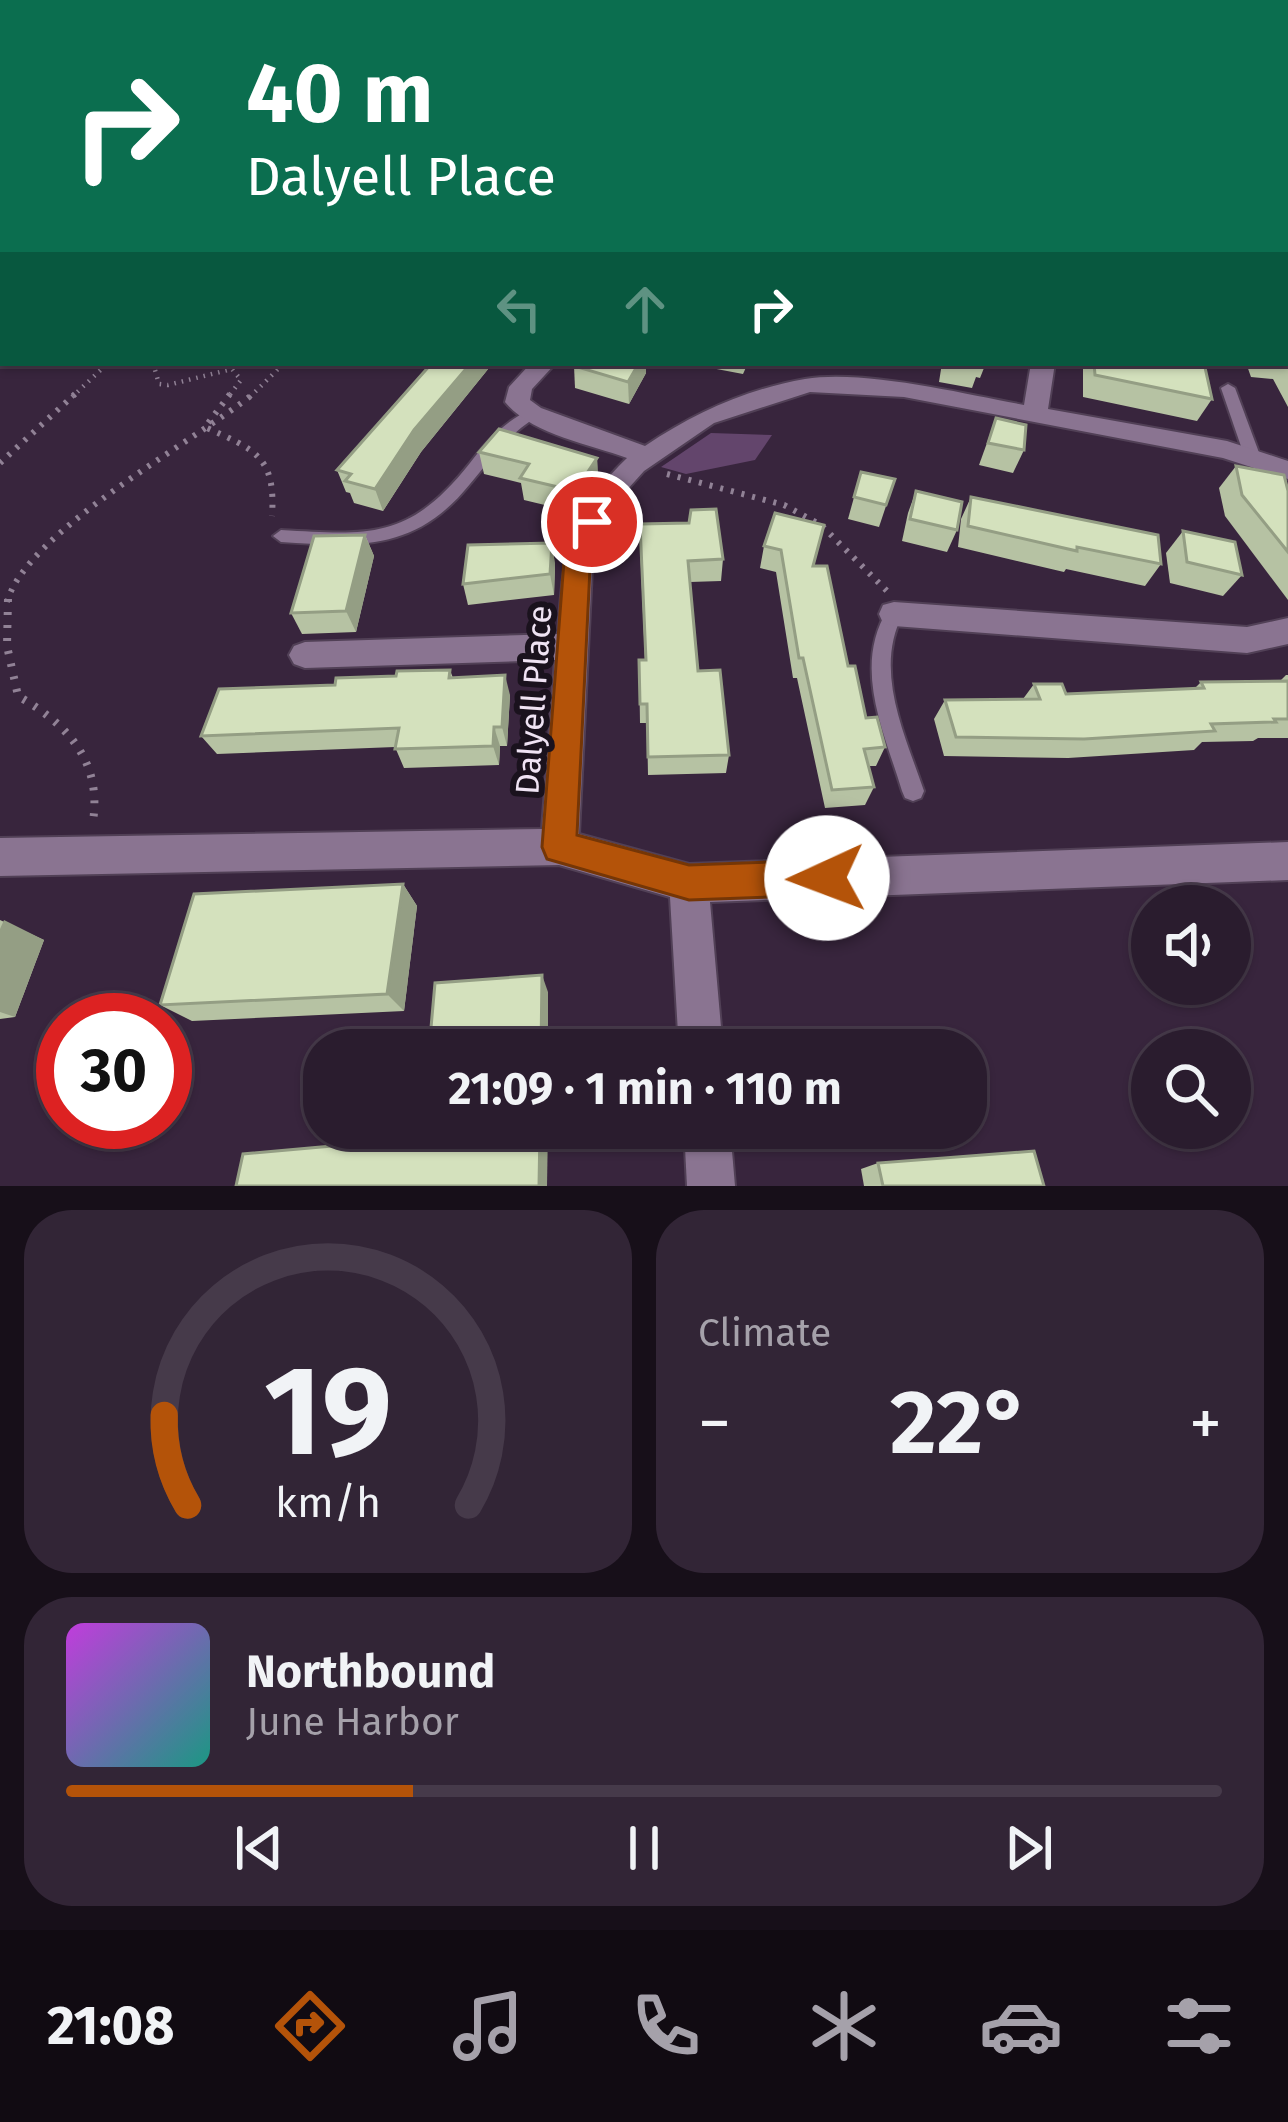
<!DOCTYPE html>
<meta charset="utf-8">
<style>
body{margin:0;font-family:"Fira Sans",sans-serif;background:#322536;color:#f1f3f6;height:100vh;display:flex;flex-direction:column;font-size:45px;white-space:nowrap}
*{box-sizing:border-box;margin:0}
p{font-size:39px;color:#a5a1aa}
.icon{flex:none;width:66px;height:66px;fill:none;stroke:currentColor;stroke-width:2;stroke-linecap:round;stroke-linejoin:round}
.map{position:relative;height:1186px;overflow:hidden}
.details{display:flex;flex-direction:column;gap:24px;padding:24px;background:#170f19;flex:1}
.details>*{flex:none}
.top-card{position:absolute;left:0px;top:0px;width:1290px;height:366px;box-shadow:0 3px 9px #0004,0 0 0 3px #463a4a;background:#0b6e4f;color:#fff;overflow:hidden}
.controls{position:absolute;left:1131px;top:885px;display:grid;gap:24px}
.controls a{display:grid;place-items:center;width:120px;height:120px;border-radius:50%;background:#2a1c2e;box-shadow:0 3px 9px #0004,0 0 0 3px #463a4a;font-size:60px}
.speed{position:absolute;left:36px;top:993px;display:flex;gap:24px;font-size:60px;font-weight:700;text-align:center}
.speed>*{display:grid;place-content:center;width:156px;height:156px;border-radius:50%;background:#2a1c2e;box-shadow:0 3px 9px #0004,0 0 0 3px #463a4a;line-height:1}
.speed .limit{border:18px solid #d22;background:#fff;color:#111}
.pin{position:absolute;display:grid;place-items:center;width:102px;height:102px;color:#fff;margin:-51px;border:6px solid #fff;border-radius:50%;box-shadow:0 3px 12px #0007}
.me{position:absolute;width:132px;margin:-66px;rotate:268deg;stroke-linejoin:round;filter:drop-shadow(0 0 9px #0008)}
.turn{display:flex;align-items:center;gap:42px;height:252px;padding:0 48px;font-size:54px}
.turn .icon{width:156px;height:156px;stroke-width:2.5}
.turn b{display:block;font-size:84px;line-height:102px}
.lanes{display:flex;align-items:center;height:114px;padding:0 48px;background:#0003;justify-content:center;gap:60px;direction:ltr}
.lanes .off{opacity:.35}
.big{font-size:90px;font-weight:700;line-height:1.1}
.details .widget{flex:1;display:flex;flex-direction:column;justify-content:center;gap:18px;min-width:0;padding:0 42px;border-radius:48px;background:#322536}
.details .dial{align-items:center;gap:0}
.dial svg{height:312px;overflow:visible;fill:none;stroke:#463a4a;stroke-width:7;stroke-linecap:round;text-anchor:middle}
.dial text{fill:#f1f3f6;stroke:none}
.song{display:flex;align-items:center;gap:36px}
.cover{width:144px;height:144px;border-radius:18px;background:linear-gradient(135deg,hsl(290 70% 55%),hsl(170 70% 35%))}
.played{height:12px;border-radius:6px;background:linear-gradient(90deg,#b45309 30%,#463a4a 30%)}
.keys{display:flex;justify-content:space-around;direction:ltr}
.heat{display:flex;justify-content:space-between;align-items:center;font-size:66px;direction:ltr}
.details .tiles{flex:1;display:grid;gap:24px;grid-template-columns:1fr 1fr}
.widget:last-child{grid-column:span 2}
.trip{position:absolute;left:303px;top:1029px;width:684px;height:120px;border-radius:48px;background:#2a1c2e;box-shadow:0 3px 9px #0004,0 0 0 3px #463a4a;font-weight:700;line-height:120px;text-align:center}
.tabs{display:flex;height:192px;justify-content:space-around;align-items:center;background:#110b12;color:#a5a1aa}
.tabs .icon{width:84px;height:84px}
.tabs .active{color:#b45309}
.tabs b{font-size:54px;color:#f1f3f6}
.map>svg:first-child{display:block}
</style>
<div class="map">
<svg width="1288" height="1186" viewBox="0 0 1288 1186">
<rect width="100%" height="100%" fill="#38253d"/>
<path fill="#63456c" d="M711,433l61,2 -17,25 -69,14 -25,-7z"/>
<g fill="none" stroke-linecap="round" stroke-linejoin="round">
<defs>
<g id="lane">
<path d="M1228,384l7,4 26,70 -3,4h-10l-3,-4 -24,-70z"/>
<path d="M532,409l7,5 -2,3c-29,17 -46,42 -67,67 -54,67 -109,63 -189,58l-8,-6 8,-6c90,5 128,10 189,-67 17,-22 36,-43 62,-54z"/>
<path d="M894,607l6,2 3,5c-30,56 2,121 21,177l-3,7 -8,3 -8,-3 -3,-7c-18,-60 -50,-124 -14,-182z"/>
</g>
<g id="street">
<rect x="1287" y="217" width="1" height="12"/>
<path d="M531,363h25l-24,26 -2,11 11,8 104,38c49,-33 102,-57 160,-67 58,-10 160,15 219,26l7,-42h24l-7,46 179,32 61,20v18l-65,-21 -319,-61 -94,-5 -96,31 -70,48 -27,30 -24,47 -14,286 110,30 599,-22v38l-578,22 13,148h-44l-9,-153 -111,-32 -559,11v-38l542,-9 13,-169 -250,8 -11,-4 -5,-9 5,-9 11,-4 253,-8c6,-81 7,-116 69,-176 -38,-14 -96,-24 -122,-56l4,-15z"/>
<path d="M894,602l353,25 41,-9v26l-41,9 -353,-27 -11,-3 -4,-9 4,-9z"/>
<path d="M684,1128h46l5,58h-48z"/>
</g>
</defs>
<use href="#lane" stroke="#514056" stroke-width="4"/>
<use href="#street" stroke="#514056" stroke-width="4"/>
<g stroke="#918296" stroke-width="4.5" stroke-dasharray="1.5 6" stroke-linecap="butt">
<path d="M153,363l6,21 9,1 64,-16 9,11 -13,17"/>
<path d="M72,397l36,-34"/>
<path d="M250,397l34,-34"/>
</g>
<g stroke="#918296" stroke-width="6" stroke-dasharray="3 8" stroke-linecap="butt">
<path d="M230,394l-25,33c50,23 71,29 67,89"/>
<path d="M0,463l75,-69"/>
<path d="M667,474l117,31 37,20 66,66"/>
<path d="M7,602c19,-70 188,-161 246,-208"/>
</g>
<path stroke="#918296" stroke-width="8" stroke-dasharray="3 10" stroke-linecap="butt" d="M8,599l-1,47 11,50c49,28 84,65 75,125"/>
<use href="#lane" fill="#8a7491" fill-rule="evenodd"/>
<use href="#street" fill="#8a7491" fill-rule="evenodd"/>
</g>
<g fill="#b6c2a3">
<path d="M1196,0h92v214l-1,-211h-90z"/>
<path d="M1287,306l1,3v98l-15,-28 -22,-2 -5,-14h41z"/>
<path d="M432,363h61l-72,89 -38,59 -29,-8 -4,-10 -4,-1 -9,-22z"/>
<path d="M707,363h41l-5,11 -37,-7z"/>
<path d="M942,363h44l-6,15 -4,-1 -4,11 -33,-6z"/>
<path d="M1083,363h121l8,36 -15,22 -114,-24z"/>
<path d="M574,366l72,7 -17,31 -54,-16z"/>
<path d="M996,418l28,32 -11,23 -34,-8z"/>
<path d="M479,452l118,6 1,22 -20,33 -54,-13 -3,-17 -37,-9z"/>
<path d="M1236,466l52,25v109l-63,-84 -6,-28z"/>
<path d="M861,472l34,7 -16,48 -31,-8z"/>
<path d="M916,491l41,39 -10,22 -45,-11 6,-28z"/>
<path d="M971,497l190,67 -16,22 -79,-17 -2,3 -106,-25 3,-28z"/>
<path d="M775,513l38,53 53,152 19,29 -9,19h-7l5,21 -9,18 -40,3 -28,-130h-4l-17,-106 -16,-4 4,-22z"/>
<path d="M1183,531l59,44 -19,21 -53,-13 -4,-30z"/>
<path d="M365,535l9,21 -18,76 -54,2 -11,-21z"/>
<path d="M552,543l3,22 -1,30 -86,10 -5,-21z"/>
<path d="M640,546l83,13 -2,22 -31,1 8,89 31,84 -3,18 -78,2 -1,-52h-7l-1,-63h6z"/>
<path d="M450,670l3,8 57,17 -3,51h-7l-1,19 -95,3 -9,-21 -178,7 -16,-18 134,-51 61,-9z"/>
<path d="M1286,675h2v63h-30l-5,3 -51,1 -8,8 -126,8 -124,-2 -10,-37 11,-19 78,-1 11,-15 32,10 129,-6 6,-6 79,-1z"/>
<path d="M403,884l14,22 -13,105 -212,10 -32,-16z"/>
<path d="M0,920l44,20 -29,77 -15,2z"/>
<path d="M878,1163l166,23h-180l-3,-17z"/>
</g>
<g fill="#949e84">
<path d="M471,363h22l-72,89 -38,59 -8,-22 39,-59z"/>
<path d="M638,363h8v10l-17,31 -1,-22z"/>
<path d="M597,458l1,22 -20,33 -3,-22z"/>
<path d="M365,535l9,21 -18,76 -10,-21z"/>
<path d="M552,543l3,22 -1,30 -4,-21z"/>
<path d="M505,675l5,20 -3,51 -5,-19z"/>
<path d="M494,727l6,19 -1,19 -6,-19z"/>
<path d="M403,884l14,22 -13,105 -17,-17z"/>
<path d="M4,920l40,20 -29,77 -15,-5v-83z"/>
<path d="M542,975l6,17v58h-7z"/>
<path d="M540,1128h8l-1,58h-8z"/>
</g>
<g fill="#d4e1bd" stroke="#949e84" stroke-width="3">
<path d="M0,0h461l15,2 7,-2h680l1,3h-1161v157l-3,-4z"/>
<path d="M1208,0h80v164l-1,-161h-78z"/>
<path d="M1287,306l1,3v48h-1z"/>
<path d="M432,363h39l-57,67 -39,59 -30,-8 6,-7 -14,-4z"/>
<path d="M576,363h63l-11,19 -54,-16z"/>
<path d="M1094,363h110l8,36 -117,-24z"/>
<path d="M996,418l30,7 -2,25 -36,-7z"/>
<path d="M499,429l98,29 -22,33 -55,-13 9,-14 -50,-12z"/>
<path d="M1236,466l48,9 4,16v61l-46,-57z"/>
<path d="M861,472l34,7 -9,26 -32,-8z"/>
<path d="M916,491l46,11 -5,28 -47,-11z"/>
<path d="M971,497l187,38 3,29 -84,-17v4l-109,-25z"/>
<path d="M716,509l7,50 -35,2 10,110 22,-1 9,85 -81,2 -1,-53h-7l-1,-44h7l-6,-136 49,-1 2,-13z"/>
<path d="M775,513l49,12 -11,41h14l21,100h7l11,52 11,-1 8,30 -21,2 10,38 -42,3 -29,-132h-4l-18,-108 -17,-4z"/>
<path d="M1183,531l52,11 7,33 -55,-13z"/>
<path d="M365,535l-19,76 -55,2 23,-77z"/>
<path d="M552,543l-2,31 -87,10 5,-39z"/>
<path d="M450,670l-1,8 56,-3 -3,52h-8l-1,19 -98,3 4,-21 -198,8 18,-47 116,-4 1,-7 60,-2 1,-5z"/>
<path d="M1288,681v38h-14l2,3 -65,2 4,7 -131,8 -128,-2 -11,-37 95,-1 -6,-15h28l4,10 138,-6 -3,-6z"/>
<path d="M403,884l-16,110 -227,11 34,-111z"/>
<path d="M542,975l-1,75h-112l6,-67z"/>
<path d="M422,1128h118l-1,58h-303l7,-32 178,-16z"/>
<path d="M1034,1151l10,35h-161l-5,-23z"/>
</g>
<path fill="#b45309" stroke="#753606" stroke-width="3" d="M592,513l13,9 -14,26 -14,287 112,30 138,-5 13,5 5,13 -5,12 -13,5 -138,5 -142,-41 -5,-12 23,-299 19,-32z"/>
<g text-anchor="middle" stroke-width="12" stroke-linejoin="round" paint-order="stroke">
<g font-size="33" fill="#efe3f3" stroke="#1a121d">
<text transform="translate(533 700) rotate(-86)" y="12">Dalyell Place</text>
</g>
</g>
</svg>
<div class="controls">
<a><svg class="icon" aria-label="sound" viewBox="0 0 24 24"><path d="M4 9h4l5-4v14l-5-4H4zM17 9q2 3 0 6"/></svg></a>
<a><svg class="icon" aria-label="search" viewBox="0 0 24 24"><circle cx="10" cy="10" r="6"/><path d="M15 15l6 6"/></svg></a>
</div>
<div class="speed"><div class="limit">30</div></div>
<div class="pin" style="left:592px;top:522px;background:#d93025"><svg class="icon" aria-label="arrive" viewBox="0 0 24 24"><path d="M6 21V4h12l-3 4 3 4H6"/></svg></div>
<svg class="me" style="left:827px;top:878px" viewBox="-20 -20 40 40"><circle r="19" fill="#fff"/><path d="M0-13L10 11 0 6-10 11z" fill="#b45309"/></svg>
<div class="trip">21:09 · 1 min · 110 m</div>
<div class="top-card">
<div class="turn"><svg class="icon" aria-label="right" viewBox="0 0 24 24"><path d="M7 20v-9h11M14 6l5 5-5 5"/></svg><div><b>40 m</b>Dalyell Place</div></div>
<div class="lanes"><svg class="icon off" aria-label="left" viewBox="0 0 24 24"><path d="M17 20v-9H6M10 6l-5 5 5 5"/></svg><svg class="icon off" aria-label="ahead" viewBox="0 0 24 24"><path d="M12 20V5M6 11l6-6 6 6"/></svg><svg class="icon" aria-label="right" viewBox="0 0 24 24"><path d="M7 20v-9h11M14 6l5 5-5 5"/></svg></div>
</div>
</div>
<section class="details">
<div class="tiles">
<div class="widget dial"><svg viewBox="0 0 100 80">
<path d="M14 69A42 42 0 1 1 86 69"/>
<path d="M14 69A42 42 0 0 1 8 46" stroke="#b45309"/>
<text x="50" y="56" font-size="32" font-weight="700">19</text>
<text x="50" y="72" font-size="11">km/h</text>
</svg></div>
<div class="widget"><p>Climate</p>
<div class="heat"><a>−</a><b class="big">22°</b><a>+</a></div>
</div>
<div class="widget">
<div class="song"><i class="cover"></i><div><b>Northbound</b><p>June Harbor</p></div></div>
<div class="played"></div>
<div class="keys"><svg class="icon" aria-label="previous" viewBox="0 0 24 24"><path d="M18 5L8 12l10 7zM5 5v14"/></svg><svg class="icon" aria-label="pause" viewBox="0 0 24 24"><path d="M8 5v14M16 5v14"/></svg><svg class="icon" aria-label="next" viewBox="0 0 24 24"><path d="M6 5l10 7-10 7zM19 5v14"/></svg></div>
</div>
</div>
</section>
<nav class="tabs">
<b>21:08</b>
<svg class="icon active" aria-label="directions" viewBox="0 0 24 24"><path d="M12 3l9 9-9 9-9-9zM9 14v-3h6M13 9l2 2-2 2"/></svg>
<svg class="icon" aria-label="music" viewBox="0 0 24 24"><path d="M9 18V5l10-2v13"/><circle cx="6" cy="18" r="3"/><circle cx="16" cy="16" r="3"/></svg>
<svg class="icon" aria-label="phone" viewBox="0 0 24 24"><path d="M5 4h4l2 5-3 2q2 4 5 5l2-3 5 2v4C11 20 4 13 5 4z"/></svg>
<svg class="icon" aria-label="climate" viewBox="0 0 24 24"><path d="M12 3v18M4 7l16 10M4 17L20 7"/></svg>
<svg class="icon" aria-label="car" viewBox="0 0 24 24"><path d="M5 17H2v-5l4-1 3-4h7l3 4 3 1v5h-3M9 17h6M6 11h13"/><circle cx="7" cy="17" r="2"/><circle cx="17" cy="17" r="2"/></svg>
<svg class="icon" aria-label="filters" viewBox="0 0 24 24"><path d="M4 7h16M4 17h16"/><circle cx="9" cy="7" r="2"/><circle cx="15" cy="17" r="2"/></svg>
</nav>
